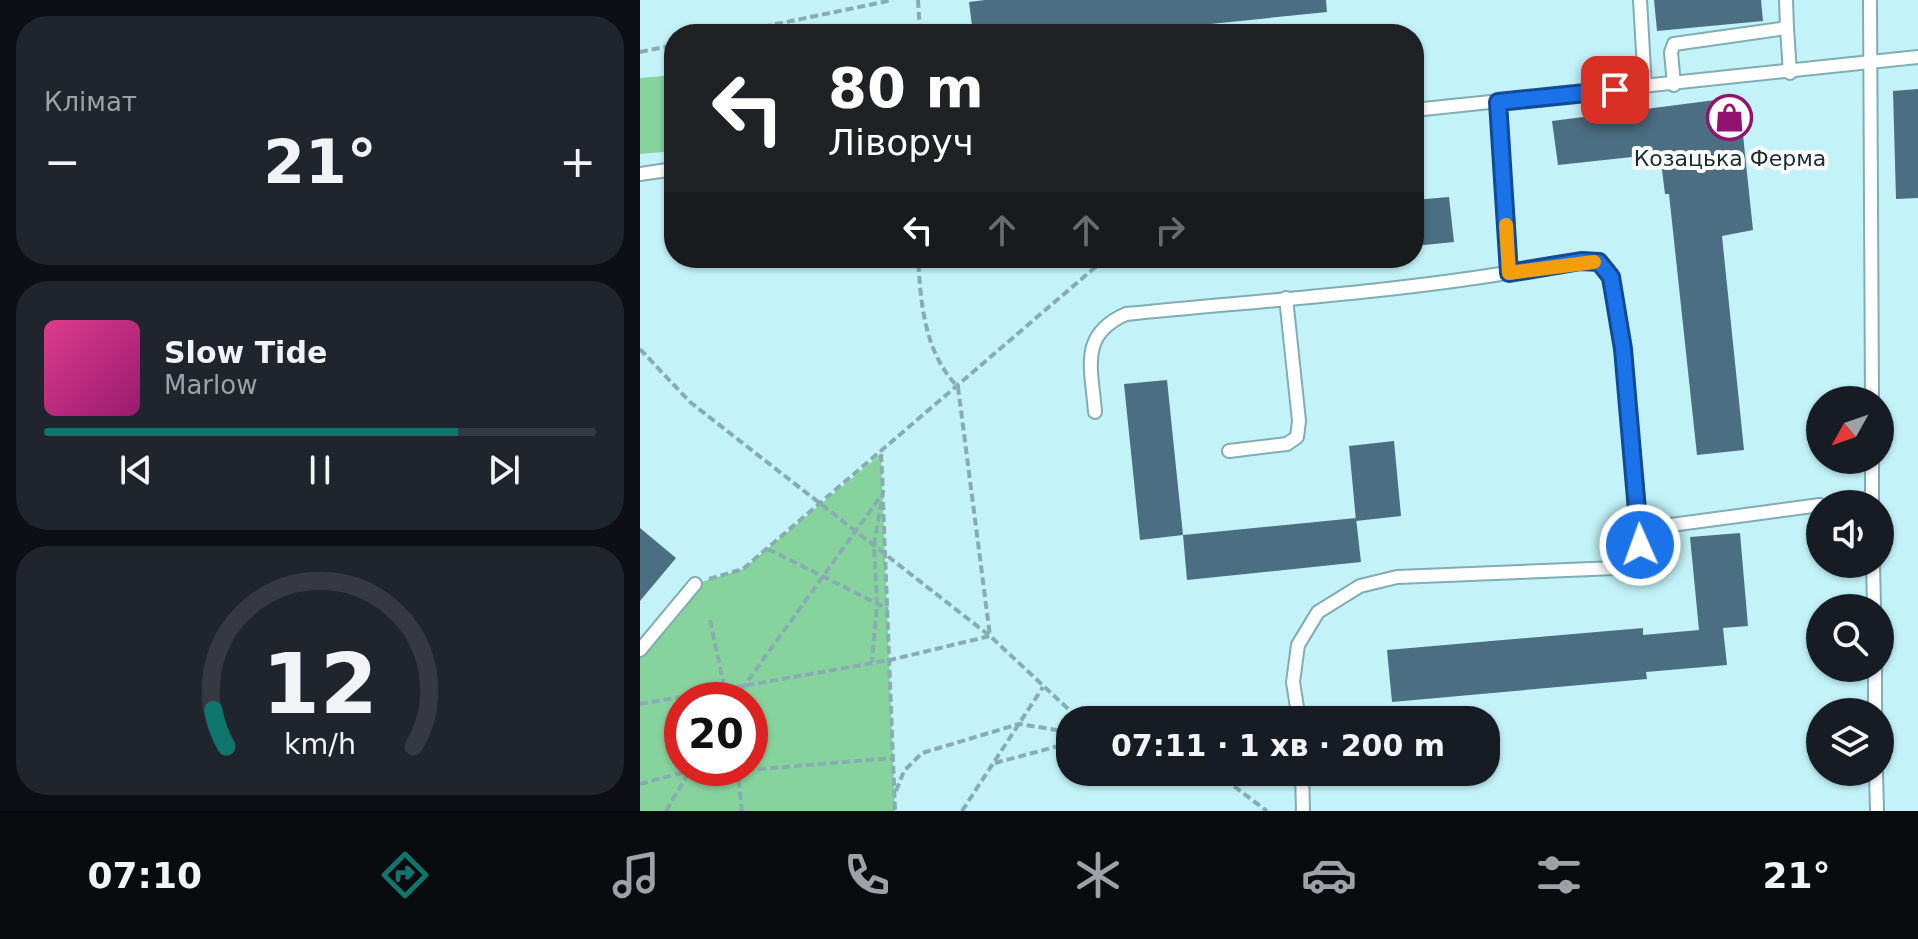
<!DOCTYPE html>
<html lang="uk">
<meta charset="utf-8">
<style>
body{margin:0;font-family:"DejaVu Sans",sans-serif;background:#20242c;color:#f1f3f6;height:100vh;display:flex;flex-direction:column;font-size:30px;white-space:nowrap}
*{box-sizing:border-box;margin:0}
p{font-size:26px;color:#9ea1a6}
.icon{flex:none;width:44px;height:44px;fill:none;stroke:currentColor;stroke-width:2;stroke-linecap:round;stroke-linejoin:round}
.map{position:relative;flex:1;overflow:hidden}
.details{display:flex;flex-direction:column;gap:16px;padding:16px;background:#0d0f14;width:640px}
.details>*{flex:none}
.hud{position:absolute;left:24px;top:24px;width:760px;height:244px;border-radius:32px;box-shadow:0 2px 6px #0004;background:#202124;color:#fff;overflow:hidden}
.needle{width:52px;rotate:230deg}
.controls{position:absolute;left:1166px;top:386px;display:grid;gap:16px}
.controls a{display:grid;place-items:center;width:88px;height:88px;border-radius:50%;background:#171b24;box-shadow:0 2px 6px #0004;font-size:40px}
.speed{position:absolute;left:24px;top:682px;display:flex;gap:16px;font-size:40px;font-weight:700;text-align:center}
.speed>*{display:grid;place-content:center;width:104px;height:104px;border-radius:50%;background:#171b24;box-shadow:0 2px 6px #0004;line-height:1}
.speed .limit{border:12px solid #d22;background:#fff;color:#111}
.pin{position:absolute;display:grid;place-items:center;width:68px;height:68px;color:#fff;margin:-34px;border-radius:16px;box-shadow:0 4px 12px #0006}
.me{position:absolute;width:88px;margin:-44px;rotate:358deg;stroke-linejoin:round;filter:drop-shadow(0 0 6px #0008)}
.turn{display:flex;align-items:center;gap:28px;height:168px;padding:0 32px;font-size:36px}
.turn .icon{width:104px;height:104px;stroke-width:2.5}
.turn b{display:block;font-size:56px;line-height:68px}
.lanes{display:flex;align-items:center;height:76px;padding:0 32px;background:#0003;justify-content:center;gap:40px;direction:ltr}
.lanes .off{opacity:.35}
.big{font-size:60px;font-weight:700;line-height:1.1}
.details .card{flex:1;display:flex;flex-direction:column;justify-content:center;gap:12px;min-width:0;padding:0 28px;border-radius:32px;background:#20242c}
.details .dial{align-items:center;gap:0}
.dial svg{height:208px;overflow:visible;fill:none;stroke:#363941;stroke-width:7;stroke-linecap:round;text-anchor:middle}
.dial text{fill:#f1f3f6;stroke:none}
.song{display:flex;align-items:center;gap:24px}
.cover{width:96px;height:96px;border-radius:12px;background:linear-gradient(135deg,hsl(330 70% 55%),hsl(320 70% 35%))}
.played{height:8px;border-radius:4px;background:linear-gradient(90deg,#0f766e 75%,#363941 75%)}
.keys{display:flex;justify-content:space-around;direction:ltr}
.heat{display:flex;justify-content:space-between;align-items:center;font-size:44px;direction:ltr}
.trip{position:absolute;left:416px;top:706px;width:444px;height:80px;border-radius:32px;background:#171b24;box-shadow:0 2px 6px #0004;font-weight:700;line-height:80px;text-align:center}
.tab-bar{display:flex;height:128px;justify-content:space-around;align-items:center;background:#090b0e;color:#9ea1a6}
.tab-bar .icon{width:56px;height:56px}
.tab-bar .on{color:#0f766e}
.tab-bar b{font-size:36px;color:#f1f3f6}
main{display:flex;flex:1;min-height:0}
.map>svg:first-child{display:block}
</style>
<main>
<section class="details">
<div class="card"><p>Клімат</p>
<div class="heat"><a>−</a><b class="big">21°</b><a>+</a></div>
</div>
<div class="card">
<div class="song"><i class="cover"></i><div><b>Slow Tide</b><p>Marlow</p></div></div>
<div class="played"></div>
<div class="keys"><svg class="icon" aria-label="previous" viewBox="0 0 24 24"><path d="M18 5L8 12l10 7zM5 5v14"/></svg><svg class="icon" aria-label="pause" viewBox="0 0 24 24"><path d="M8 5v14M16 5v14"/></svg><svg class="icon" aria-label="next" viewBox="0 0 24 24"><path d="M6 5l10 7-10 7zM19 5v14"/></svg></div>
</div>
<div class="card dial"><svg viewBox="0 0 100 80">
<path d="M14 69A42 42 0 1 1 86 69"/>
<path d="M14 69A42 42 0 0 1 9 55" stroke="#0f766e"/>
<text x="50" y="56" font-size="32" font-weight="700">12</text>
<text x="50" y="72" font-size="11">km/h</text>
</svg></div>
</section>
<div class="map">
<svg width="1278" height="811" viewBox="0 0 1278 811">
<rect width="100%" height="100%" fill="#c3f3f9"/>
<g fill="#87d39d" fill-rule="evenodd">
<path d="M34,75v76l-34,3v-76z"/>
<path d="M241,454l14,357h-255v-161l55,-66 48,-15zM42,700h68v68h-68z"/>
</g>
<g fill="#4c6e82">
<path d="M345,0h341l1,12 -215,22h-139l-4,-32z"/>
<path d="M1014,0h107l2,21 -106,10z"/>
<path d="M1278,89v109l-22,1 -3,-108z"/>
<path d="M1099,97l14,133 -31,6 22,214 -47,5 -28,-261h-4l-5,-40 -102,11 -6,-44z"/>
<path d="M809,197l5,45 -40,4v-46z"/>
<path d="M527,380l16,155 -43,5 -16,-156z"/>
<path d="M754,441l7,75 -45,5 -7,-75z"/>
<path d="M716,518l5,44 -174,18 -4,-45z"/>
<path d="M0,528l36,30 -36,43z"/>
<path d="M1100,533l8,93 -25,2 4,37 -81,7 1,7 -255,23 -5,-52 256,-22v7l56,-5 -9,-93z"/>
</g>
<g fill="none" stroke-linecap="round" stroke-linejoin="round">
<defs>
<g id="service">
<path d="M1000,0l5,87"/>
<path d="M1146,0l1,28"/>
<path d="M1230,0l2,400"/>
<path d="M1034,85l-3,-33 3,-8 113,-16 3,45"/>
<path d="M858,102l11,171"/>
<path d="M774,110l504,-53"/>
<path d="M0,174l34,-5"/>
<path d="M455,412c-3,-43 -17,-77 31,-98 129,-13 260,-21 387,-42 28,-4 71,-21 94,-3l16,80 18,180 -6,27 -19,12 -219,9 -37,9 -42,26 -20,33 -5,37 6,38"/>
<path d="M589,451l58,-7 10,-7 2,-16 -13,-123"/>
<path d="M1232,460v44"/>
<path d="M1190,504l42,-6"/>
<path d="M1001,529l179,-24"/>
<path d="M1233,564l1,44"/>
<path d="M0,650l55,-66"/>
<path d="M1235,668v44"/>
<path d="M662,772l1,39"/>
<path d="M1236,772l1,39"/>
</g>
</defs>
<use href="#service" stroke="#80adb4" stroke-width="16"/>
<g stroke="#87adb2" stroke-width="4" stroke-dasharray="8 4" stroke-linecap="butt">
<path d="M278,0l2,34"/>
<path d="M88,34l165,-34"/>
<path d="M0,52l34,-7"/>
<path d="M0,349l50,53 300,234 90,84"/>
<path d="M241,454l2,39"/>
<path d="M243,502l12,309"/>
<path d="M128,549l120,60"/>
<path d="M69,579l34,-10 363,-311"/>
<path d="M70,620l17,80"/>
<path d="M94,700l149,-207 -9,52 3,59 -5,58"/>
<path d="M0,704l250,-44 100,-24 -32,-249c-34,-35 -37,-83 -40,-129"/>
<path d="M355,763l75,-20"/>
<path d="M97,768l5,43"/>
<path d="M575,772l52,39"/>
<path d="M0,784l49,-13h48l156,-13"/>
<path d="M256,791l8,-20 18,-18 97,-29 51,8"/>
<path d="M26,811l23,-39"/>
<path d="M322,811l81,-124"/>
</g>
<use href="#service" stroke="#fff" stroke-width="12"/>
</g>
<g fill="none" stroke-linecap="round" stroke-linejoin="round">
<defs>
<path id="route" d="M975,90l-117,12 11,171 72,-12 18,1 12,15 12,72 17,196"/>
</defs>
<use href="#route" stroke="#114b97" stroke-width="20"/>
<use href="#route" stroke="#1a73e8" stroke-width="14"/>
<path stroke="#f59e0b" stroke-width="14" d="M866,225l3,48 85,-11"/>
</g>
<defs>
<symbol id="shop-ring" viewBox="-11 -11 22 22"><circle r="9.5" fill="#fff" stroke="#92136e" stroke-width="1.5"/><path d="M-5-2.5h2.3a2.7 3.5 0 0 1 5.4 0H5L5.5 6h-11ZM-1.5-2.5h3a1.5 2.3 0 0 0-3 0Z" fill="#92136e"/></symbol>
</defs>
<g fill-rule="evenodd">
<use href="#shop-ring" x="1064" y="92" width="51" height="51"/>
</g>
<g text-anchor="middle" stroke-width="8" stroke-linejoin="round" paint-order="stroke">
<g font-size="22" fill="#1a2d30" stroke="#fff">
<text x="1090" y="166">Козацька Ферма</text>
</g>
</g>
</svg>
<div class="controls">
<a><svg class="needle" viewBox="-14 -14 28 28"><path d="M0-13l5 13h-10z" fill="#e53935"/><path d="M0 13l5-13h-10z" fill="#9ea1a6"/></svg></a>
<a><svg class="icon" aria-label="sound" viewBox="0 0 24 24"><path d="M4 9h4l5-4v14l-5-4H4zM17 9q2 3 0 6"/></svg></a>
<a><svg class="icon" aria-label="search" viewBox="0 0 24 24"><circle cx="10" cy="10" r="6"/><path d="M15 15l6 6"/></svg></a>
<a><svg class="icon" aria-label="layers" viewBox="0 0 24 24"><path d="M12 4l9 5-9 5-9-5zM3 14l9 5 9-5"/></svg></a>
</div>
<div class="speed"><div class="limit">20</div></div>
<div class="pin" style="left:975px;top:90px;background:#d93025"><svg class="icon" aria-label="arrive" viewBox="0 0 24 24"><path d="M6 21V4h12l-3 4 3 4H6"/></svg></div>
<svg class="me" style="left:1000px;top:545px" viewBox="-20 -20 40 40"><circle r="17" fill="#1a73e8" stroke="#fff" stroke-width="3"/><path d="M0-11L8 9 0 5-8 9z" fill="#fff"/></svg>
<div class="trip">07:11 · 1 хв · 200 m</div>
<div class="hud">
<div class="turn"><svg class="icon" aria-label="left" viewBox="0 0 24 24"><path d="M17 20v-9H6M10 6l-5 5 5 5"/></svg><div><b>80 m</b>Ліворуч</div></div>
<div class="lanes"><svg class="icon" aria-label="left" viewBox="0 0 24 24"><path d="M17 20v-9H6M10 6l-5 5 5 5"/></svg><svg class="icon off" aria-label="ahead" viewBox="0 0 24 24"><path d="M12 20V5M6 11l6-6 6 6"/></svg><svg class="icon off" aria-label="ahead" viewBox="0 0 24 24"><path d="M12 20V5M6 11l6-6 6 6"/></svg><svg class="icon off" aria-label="right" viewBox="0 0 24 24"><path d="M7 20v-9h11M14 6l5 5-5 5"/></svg></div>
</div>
</div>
</main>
<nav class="tab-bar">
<b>07:10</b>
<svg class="icon on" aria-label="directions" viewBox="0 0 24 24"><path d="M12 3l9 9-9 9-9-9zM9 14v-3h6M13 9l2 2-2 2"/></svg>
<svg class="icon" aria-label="music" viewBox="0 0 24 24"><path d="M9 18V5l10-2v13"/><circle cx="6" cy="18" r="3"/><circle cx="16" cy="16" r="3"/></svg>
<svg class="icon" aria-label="phone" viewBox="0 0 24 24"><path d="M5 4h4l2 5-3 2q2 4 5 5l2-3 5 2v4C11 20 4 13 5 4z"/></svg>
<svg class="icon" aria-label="climate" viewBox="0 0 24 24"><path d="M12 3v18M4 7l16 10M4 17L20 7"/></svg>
<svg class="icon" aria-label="car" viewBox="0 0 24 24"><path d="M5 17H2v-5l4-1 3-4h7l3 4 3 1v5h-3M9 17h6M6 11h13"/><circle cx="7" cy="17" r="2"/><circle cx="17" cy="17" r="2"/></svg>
<svg class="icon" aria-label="filters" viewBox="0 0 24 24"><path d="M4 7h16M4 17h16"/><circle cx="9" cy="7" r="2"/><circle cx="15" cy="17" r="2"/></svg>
<b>21°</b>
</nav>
